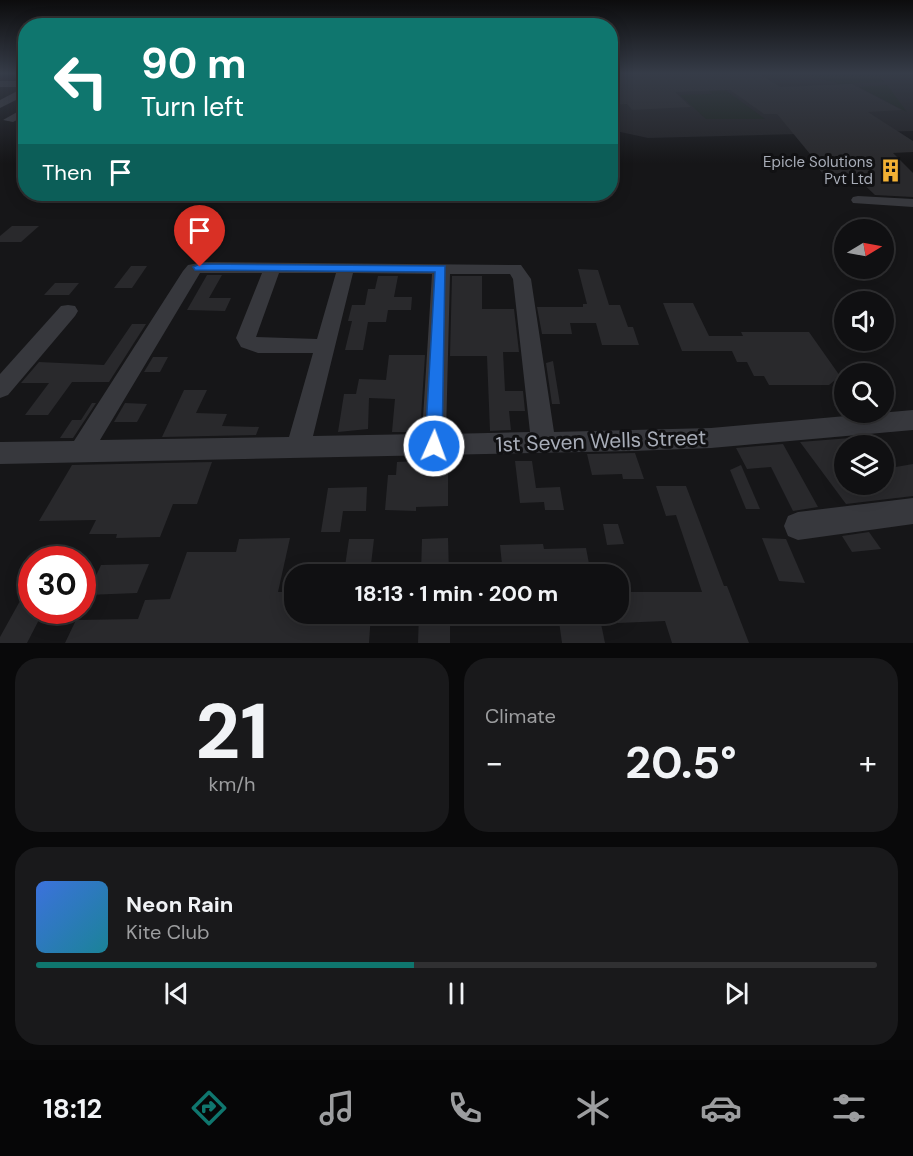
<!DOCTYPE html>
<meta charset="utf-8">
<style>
body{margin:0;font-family:"DM Sans",sans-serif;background:#19191b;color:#f1f3f6;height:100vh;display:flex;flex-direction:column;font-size:22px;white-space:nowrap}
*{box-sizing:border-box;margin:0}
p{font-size:20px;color:#9c9d9f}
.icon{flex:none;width:33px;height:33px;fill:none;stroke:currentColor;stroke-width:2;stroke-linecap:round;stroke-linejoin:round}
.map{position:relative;height:643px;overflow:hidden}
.side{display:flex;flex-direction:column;gap:15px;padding:15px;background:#09090a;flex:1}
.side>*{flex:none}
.banner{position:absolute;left:18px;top:18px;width:600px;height:183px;border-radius:24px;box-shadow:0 3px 15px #0003,0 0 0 2px #303032;background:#0f766e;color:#fff;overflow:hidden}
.needle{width:39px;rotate:80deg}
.tools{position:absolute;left:834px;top:219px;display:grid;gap:12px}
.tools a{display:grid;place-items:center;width:60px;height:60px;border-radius:50%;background:#101012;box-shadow:0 3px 15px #0003,0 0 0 2px #303032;font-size:30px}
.speed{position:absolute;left:18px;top:546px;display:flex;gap:12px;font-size:30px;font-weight:700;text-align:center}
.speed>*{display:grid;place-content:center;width:78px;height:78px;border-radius:50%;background:#101012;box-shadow:0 3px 15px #0003,0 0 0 2px #303032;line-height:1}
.speed .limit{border:9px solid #d22;background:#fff;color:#111}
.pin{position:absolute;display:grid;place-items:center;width:51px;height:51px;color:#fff;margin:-62px -26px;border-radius:50% 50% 50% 0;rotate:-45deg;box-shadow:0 0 6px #0007}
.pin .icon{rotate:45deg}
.me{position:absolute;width:66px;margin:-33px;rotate:2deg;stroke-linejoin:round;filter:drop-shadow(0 0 4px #0008)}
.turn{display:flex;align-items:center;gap:21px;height:126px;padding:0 24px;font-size:27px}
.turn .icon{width:78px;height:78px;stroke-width:2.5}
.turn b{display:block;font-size:42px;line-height:51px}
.then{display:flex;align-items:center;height:57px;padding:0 24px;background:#0003;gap:12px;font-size:22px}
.big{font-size:45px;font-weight:700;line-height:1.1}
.side .tile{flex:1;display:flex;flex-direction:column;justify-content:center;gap:9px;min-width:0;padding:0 21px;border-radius:24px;background:#19191b}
.side .dial{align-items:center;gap:0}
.dial b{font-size:78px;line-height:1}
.song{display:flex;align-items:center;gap:18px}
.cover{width:72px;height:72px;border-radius:9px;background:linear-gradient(135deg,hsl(220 70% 55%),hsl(190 70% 35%))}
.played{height:6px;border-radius:3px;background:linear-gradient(90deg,#0f766e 45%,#303032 45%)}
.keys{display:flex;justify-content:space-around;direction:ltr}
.heat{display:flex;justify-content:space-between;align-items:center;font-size:33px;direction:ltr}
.side .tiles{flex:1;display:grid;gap:15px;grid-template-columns:1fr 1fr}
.tile:last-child{grid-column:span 2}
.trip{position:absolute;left:284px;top:564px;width:345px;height:60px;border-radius:24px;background:#101012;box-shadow:0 3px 15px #0003,0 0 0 2px #303032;font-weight:700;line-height:60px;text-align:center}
.tabs{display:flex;height:96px;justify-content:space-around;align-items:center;background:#060607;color:#9c9d9f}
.tabs .icon{width:42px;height:42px}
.tabs .current{color:#0f766e}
.tabs b{font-size:27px;color:#f1f3f6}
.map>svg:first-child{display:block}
</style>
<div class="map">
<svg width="913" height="643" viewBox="0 0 913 643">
<rect width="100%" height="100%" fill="#161618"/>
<path fill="#222225" d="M611,73h302v58l-265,7 -37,-8z"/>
<g fill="#1c231d">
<path d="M807,73h71l6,9 -45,2c-11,-5 -19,-3 -32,-11z"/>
<path d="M887,85l20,27 -48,-25z"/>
<path d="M724,89l41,30h-59l-26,-24 32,-1 -4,-4z"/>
</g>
<g fill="#29292c">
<path d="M610,73h148l22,14 72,-3 50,26 -34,2 45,29v11l-20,1 20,20v24l-38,-2 -20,-19 -32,-2 -11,-14h3l-38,-46h-13l-34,-24 -55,2 16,15 -59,3 -5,-6 -17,1z"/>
<path d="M12,226h27l-18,16h-21v-6z"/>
<path d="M131,266h16l-15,22h-18z"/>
<path d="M578,269l20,1 11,35h11l8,22h5l6,18h-37l-6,-22h-26l2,11h-30l-5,-27h46v-3h4z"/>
<path d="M207,275h15l-13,23h22l-6,13 -38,-1z"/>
<path d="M378,276h20l-4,21h18l-1,13h-23l-2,12h-18l-5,28h-18l7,-29h-4l4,-16h13l3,-16h7z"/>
<path d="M452,276h30v33h32l5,43h-16l2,39h18l2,20h-16l2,19 -21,1 -3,-75h-37z"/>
<path d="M55,283h24l-10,12h-25z"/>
<path d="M663,303h30l16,33h34l-2,-4h68l31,44 -11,9h-60l-5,-9h-10l-7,-14h-10l-5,-11h-50z"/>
<path d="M132,324h14l-37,58h-37l-24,33h-23l24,-32h-28l18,-21 65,3z"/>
<path d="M389,355h36l-5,77h-28l3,-33 -26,-1 -1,31 -30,3 6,-38h12l3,-15 27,1z"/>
<path d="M153,357h15l-8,15h-16z"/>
<path d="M553,361l7,43h-8l-6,-41z"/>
<path d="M184,390h23l-11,23 31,1 -5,12 37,1 -3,8 -94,2z"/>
<path d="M92,403h4l-23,35h-13l12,-18h9z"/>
<path d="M125,403l22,1 -10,18h-23z"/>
<path d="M863,437l7,9h-26v38h40v-15l29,-5v32l-67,8 -46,-62z"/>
<path d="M783,444l35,63 -25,4 -22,-44 -24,2 -11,-21z"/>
<path d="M635,453l9,26h-21l-1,-5 -30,1 -5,-21z"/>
<path d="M417,461l31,2v43l-32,1v4l-31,-1 3,-35h8l1,-13z"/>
<path d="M515,461h17l4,27 24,-1 4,23h-19l-1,-8 -24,1z"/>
<path d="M212,462l-15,42h-24l-13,33 -44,1 1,-4h-28l7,-14 -57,1 33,-56z"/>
<path d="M741,465l19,44h-14l-16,-39z"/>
<path d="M656,486h30l38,100h3l22,57h-77l-7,-22 -47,2v-31h84l-26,-77 -10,1z"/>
<path d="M367,487l-1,24h-23l-3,21h-19l7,-44z"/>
<path d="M603,524h15l6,20 -17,1z"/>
<path d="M869,532l12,17 -29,3 -10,-16z"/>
<path d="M290,538l-12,54h16v22h20v4h38v-4h19l-2,29h-304l11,-23 62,-1 7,-19 25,-1 17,-47h49l3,-13z"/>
<path d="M448,538l1,36h-28l1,-35z"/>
<path d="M762,538l24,1 19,44 -26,-2z"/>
<path d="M349,539h25l-4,34h-26z"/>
<path d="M543,544l1,5 42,-1 5,26h-88l-3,-29z"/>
<path d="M149,564l-12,29 -50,2 14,-30z"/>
<path d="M20,601h12v9h12l-17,33h-27v-6z"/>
<path d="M419,614h31v29h-32z"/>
<path d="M558,614h41l6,29h-43z"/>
</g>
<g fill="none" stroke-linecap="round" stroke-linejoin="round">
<g fill="#37383d" fill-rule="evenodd">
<path d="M0,81h26v14l-26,13v-8l25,-13h-25z"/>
<path d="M26,107v8l-13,7 -10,-2z"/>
<path d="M858,196l55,3v8l-60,-4 -2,-3 2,-3z"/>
<path d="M204,262l317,3 10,14 23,153 157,-4 202,-18v20l-202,18 -79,3 -632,13v-22l74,-1 109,-170 5,-6zM200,273h62l-26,65 5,9 17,6h55l-24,84 -189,3zM279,273h57l-19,66 -61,-2zM353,273l79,1 -10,160 -109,2zM450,274h60l3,5 17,153 -84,2z"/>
<path d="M68,305l7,1 3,5 -3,5 -67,79 -8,3v-24l61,-68z"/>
<path d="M913,498v26l-115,16 -10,-4 -4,-10 4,-10 10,-4z"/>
</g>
</g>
<linearGradient id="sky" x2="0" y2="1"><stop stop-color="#0c0c0d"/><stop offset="0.45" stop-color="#363c48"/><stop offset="1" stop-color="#363c48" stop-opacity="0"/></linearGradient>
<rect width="913" height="163" fill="url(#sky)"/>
<path fill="#1a73e8" stroke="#114b97" stroke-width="1.5" d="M200,264l245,2 -3,180 -2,5 -6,2 -6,-2 -3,-5 10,-174 -240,-2 -2,-3z"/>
<defs>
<symbol id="building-bare" viewBox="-9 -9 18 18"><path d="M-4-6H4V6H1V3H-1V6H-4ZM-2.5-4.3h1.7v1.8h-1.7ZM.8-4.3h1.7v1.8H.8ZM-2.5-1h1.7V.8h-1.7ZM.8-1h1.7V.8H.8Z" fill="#f2b134" stroke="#111113" stroke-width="2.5" paint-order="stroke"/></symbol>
</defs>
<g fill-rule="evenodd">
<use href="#building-bare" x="874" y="154" width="33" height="33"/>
</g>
<g text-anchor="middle" stroke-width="6" stroke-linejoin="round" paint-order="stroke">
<g font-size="15" fill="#a8adb8" stroke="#111113" text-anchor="end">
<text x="873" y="167">Epicle Solutions<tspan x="873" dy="17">Pvt Ltd</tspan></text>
</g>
<g font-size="21" fill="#a8adb8" stroke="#111113">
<text transform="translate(601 441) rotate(-2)" y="7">1st Seven Wells Street</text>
</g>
</g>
</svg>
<div class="tools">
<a><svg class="needle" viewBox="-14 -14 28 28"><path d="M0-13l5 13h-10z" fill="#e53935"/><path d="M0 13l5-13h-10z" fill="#9c9d9f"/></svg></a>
<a><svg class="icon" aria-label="sound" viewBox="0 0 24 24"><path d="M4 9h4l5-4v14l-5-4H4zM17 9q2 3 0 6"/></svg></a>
<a><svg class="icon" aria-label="search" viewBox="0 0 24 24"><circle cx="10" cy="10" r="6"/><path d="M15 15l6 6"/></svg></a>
<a><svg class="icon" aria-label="layers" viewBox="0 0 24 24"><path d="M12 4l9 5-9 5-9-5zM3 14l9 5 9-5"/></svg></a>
</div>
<div class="speed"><div class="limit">30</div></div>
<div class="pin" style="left:200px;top:267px;background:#d93025"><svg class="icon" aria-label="arrive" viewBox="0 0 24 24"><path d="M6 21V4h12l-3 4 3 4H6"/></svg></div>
<svg class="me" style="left:434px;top:446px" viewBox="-20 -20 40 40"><circle r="17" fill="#1a73e8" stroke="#fff" stroke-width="3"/><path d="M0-11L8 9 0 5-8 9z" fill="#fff"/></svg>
<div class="trip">18:13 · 1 min · 200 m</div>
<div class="banner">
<div class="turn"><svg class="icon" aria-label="left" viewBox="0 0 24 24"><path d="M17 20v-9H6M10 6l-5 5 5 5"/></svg><div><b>90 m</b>Turn left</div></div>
<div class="then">Then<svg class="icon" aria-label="arrive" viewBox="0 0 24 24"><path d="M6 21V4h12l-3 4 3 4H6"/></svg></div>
</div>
</div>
<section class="side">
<div class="tiles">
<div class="tile dial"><b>21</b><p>km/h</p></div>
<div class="tile"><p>Climate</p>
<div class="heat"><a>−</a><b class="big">20.5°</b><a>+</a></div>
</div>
<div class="tile">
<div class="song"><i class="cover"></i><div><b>Neon Rain</b><p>Kite Club</p></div></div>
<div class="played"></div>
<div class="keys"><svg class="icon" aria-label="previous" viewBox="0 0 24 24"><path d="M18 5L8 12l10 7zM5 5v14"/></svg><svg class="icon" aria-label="pause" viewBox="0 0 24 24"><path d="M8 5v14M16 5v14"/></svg><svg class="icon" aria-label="next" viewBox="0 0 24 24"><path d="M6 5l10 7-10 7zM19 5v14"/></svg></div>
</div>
</div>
</section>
<nav class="tabs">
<b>18:12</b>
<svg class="icon current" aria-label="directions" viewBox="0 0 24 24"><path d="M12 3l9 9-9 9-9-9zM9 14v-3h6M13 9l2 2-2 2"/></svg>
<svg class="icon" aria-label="music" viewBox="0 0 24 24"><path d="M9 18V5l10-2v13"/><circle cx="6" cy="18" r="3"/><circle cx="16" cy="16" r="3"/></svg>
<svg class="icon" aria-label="phone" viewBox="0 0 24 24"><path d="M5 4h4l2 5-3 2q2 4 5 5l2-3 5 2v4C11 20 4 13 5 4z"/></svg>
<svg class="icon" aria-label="climate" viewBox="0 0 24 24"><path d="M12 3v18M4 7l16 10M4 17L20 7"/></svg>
<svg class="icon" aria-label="car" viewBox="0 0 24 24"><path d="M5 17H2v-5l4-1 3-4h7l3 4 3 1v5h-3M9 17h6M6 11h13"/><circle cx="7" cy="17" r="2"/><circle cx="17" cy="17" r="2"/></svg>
<svg class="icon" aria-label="filters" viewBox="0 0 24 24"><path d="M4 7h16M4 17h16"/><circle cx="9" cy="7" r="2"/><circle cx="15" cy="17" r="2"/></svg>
</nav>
